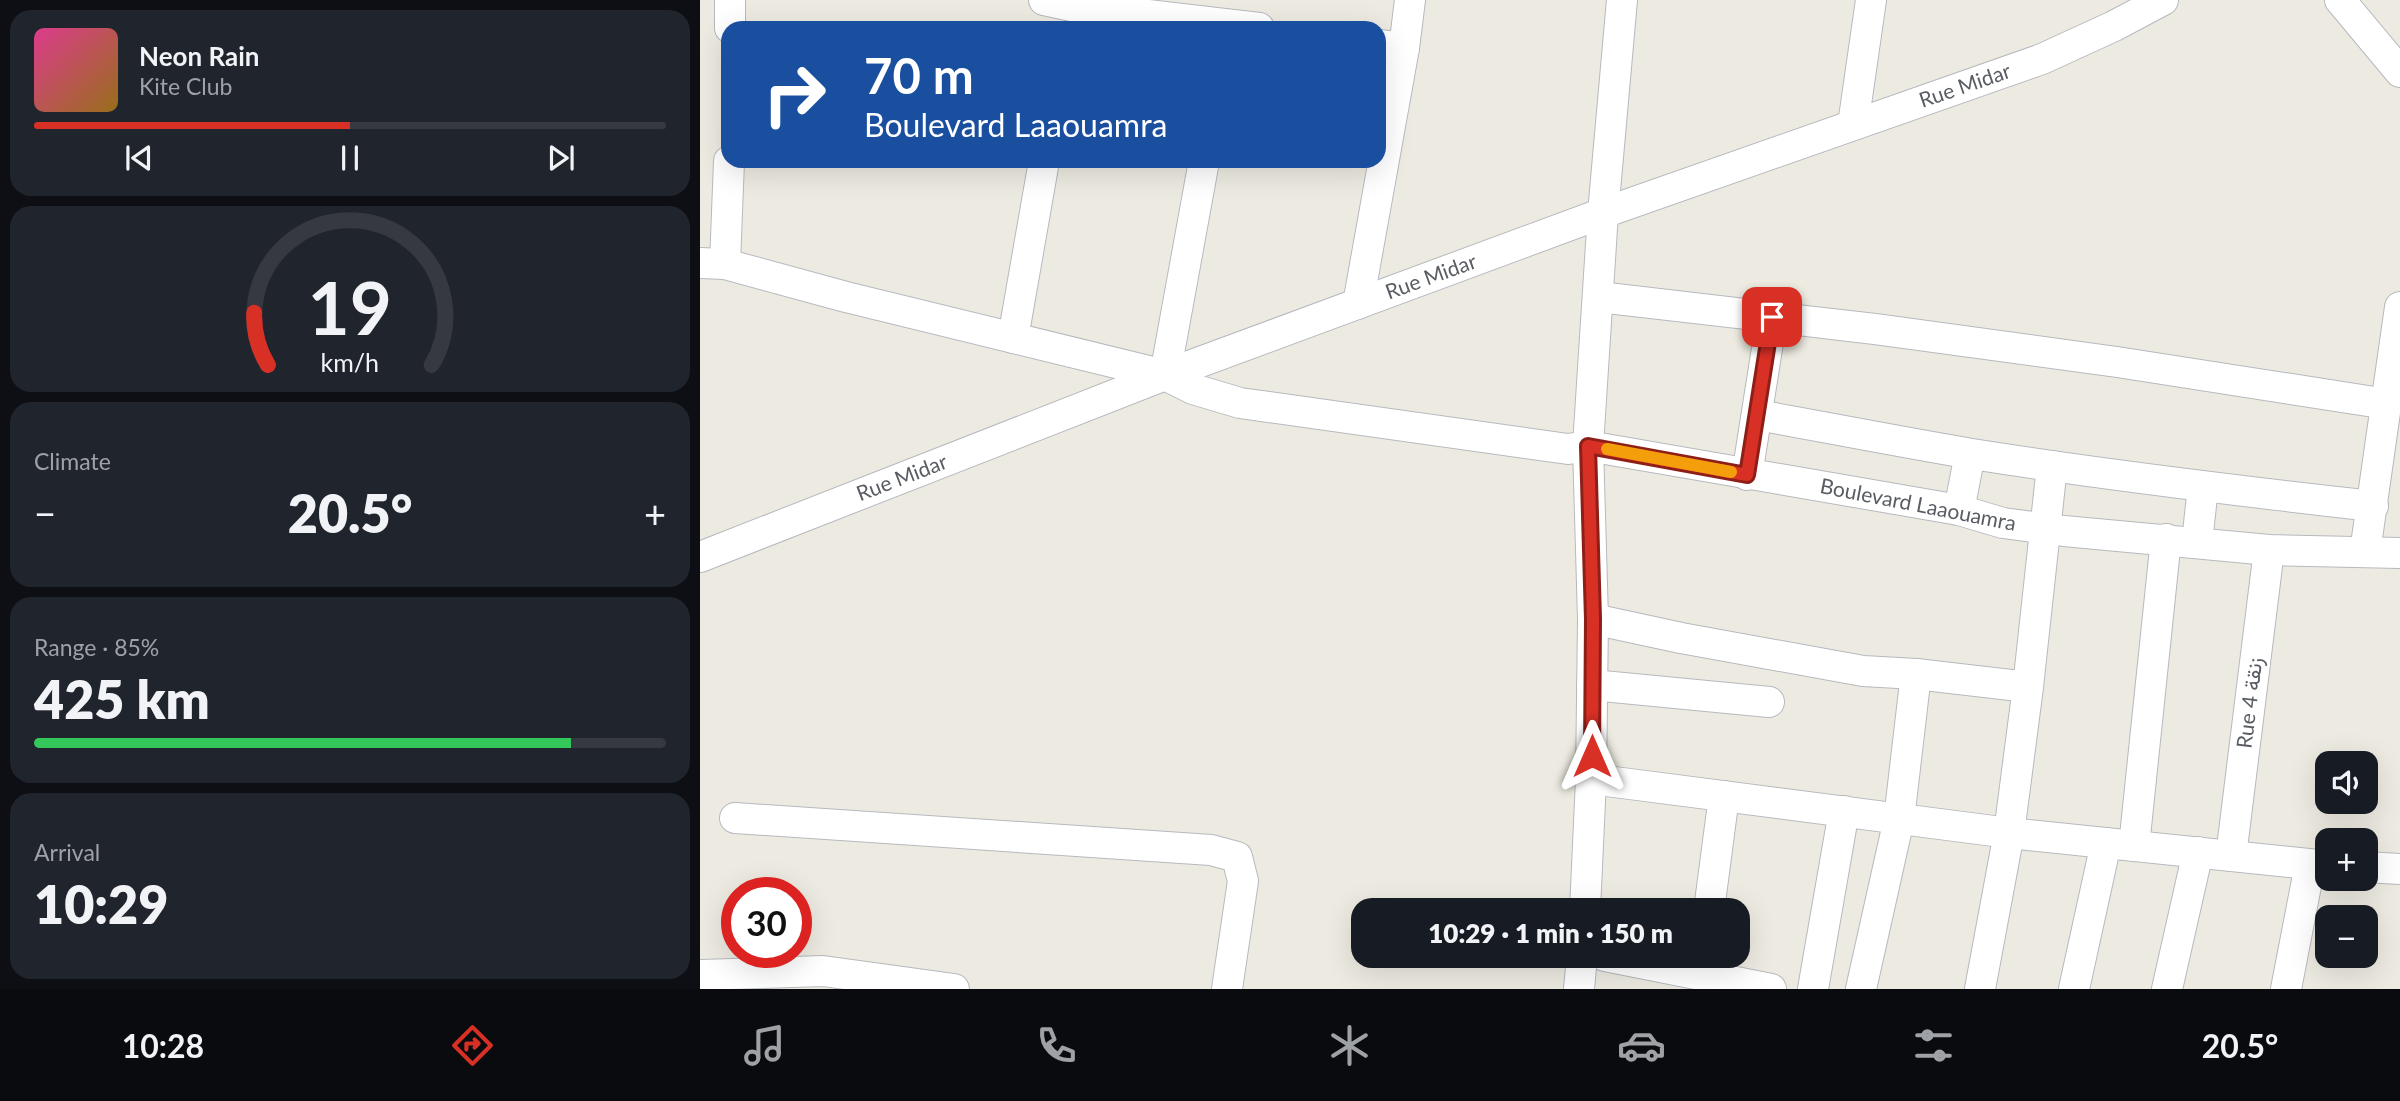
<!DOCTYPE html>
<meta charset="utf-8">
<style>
body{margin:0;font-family:Lato,Vazirmatn,sans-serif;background:#20242c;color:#f1f3f6;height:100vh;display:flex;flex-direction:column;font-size:26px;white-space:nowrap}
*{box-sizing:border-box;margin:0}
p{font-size:23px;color:#9ea1a6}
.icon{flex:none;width:38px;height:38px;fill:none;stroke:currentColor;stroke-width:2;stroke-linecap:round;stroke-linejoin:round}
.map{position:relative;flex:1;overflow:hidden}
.sheet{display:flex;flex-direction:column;gap:10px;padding:10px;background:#0d0f14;width:700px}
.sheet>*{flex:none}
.banner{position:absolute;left:21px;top:21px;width:665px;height:147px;border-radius:21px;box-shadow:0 7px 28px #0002;background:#1a4fa0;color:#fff;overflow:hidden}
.buttons{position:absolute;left:1615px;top:751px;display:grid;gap:14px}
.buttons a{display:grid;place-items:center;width:63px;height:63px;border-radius:14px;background:#171b24;box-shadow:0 7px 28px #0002;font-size:35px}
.speed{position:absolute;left:21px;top:877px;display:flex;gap:14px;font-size:35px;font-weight:700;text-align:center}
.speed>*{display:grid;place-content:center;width:91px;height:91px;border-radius:50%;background:#171b24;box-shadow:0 7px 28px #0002;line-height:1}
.speed .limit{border:10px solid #d22;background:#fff;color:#111}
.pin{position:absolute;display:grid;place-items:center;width:60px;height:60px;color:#fff;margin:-30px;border-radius:14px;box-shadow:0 4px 10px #0006}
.me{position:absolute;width:77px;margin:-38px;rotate:0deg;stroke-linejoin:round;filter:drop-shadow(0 0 5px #0008)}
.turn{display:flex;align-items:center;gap:24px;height:147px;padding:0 28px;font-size:32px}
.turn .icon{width:91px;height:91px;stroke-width:2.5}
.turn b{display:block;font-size:49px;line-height:60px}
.big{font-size:52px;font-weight:800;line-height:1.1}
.sheet .tile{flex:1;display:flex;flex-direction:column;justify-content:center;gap:10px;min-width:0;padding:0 24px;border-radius:21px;background:#20242c}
.sheet .dial{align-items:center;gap:0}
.dial svg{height:182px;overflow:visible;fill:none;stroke:#363941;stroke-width:7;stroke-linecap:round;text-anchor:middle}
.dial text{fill:#f1f3f6;stroke:none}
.song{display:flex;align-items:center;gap:21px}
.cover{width:84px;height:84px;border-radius:10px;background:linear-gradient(135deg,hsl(330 70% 55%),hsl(40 70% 35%))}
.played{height:7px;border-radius:4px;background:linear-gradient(90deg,#d93025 50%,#363941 50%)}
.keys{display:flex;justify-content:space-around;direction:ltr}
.heat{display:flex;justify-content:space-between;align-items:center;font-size:38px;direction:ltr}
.charge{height:10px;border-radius:5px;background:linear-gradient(90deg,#34c759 85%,#363941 0)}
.trip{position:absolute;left:651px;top:898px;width:399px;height:70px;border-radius:21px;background:#171b24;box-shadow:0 7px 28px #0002;font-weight:800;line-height:70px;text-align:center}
.tabs{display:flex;height:112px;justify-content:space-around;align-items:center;background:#090b0e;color:#9ea1a6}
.tabs .icon{width:49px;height:49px}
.tabs .active{color:#d93025}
.tabs b{font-size:32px;color:#f1f3f6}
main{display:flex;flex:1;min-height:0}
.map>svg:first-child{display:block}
</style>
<main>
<section class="sheet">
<div class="tile">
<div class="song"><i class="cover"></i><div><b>Neon Rain</b><p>Kite Club</p></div></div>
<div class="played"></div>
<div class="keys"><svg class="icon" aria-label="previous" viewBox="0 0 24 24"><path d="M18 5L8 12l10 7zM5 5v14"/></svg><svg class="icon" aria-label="pause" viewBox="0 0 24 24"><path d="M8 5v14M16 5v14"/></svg><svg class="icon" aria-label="next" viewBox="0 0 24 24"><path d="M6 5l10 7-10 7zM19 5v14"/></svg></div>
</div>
<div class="tile dial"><svg viewBox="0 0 100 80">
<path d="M14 69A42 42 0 1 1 86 69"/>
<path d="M14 69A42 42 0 0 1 8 46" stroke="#d93025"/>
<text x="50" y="56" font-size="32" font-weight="700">19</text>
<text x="50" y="72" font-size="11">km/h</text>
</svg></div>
<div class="tile"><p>Climate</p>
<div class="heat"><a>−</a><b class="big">20.5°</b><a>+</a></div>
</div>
<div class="tile"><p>Range · 85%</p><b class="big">425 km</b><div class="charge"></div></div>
<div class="tile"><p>Arrival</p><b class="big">10:29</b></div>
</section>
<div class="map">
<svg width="1700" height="989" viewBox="0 0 1700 989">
<rect width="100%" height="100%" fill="#edebe1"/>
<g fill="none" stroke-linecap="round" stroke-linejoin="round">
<defs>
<g id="minor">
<path d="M30,0v28"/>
<path d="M344,0l28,6 187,22"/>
<path d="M922,0l-19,213 -15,233 371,64 44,13 61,8 205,19 131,3"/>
<path d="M1640,0l60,72"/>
<path d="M679,45l25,3"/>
<path d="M1153,125l18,-125"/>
<path d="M0,263l25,1 121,33 319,78 28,14 47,14 328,46 20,-3 5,173 -2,160 -6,131"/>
<path d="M25,264l4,-103"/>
<path d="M899,297l276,32 242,33 270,42"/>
<path d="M658,304l46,-256 6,-48"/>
<path d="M313,338l31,-177"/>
<path d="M465,375l39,-214"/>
<path d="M1058,415c71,13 143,27 214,39 133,21 267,37 401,52"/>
<path d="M1047,475l25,-158"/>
<path d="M1259,510l11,-56"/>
<path d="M1497,542l6,-55"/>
<path d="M1665,552l35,-245"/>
<path d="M0,557l465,-182 438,-162 439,-154 72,-33 49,-26"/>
<path d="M893,619l88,19 182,33 53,3 112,13"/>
<path d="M892,685l177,17"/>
<path d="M891,779l418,54 319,33"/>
<path d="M35,818l476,32 26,7 6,24 -16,108"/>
<path d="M1434,846l32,-307"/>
<path d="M1531,856l38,-306"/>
<path d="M1666,867l34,2"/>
<path d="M1009,910l15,-114"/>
<path d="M905,956l166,33"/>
<path d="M0,975l123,-4 131,18"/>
<path d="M879,989l3,-33"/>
<path d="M1113,989l31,-178"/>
<path d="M1161,989l38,-170 17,-145"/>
<path d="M1280,989l29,-156 19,-146 24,-221"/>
<path d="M1374,989l32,-146"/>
<path d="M1467,989l31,-137"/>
<path d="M1586,989l24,-124"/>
</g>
</defs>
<use href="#minor" stroke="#b6b9be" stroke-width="32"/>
<use href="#minor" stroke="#fff" stroke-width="30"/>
</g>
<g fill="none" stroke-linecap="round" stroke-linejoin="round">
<defs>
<path id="route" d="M892,756l1,-137 -5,-173 159,29 25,-158"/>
</defs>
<use href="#route" stroke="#8d1f18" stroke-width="18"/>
<use href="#route" stroke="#d93025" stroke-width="12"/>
<path stroke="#f59e0b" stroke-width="12" d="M907,449l124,23"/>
</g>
<g text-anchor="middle" stroke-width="5" stroke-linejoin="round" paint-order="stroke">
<g font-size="21" fill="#595d63" stroke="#fff">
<text transform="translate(1265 86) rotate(-19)" y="7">Rue Midar</text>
<text transform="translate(731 277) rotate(-20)" y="7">Rue Midar</text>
<text transform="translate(202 478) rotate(-21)" y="7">Rue Midar</text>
<text transform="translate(1218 505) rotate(11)" y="7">Boulevard Laaouamra</text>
<text transform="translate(1550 703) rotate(-83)" y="7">Rue 4 زنقة</text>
</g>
</g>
</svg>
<div class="buttons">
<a><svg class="icon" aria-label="sound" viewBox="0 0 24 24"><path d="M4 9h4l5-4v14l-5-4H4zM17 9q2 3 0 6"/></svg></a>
<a>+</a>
<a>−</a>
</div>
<div class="speed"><div class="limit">30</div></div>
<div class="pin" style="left:1072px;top:317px;background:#d93025"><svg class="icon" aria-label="arrive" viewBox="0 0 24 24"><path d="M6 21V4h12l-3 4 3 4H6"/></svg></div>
<svg class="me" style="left:892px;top:756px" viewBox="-20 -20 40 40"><path d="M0-17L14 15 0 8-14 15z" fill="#d93025" stroke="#fff" stroke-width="4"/></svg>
<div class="trip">10:29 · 1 min · 150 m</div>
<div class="banner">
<div class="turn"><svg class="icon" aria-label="right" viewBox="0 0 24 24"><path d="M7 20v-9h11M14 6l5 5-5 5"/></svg><div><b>70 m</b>Boulevard Laaouamra</div></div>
</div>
</div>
</main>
<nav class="tabs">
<b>10:28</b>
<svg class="icon active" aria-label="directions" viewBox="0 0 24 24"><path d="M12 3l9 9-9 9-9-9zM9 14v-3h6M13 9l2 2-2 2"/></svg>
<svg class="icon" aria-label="music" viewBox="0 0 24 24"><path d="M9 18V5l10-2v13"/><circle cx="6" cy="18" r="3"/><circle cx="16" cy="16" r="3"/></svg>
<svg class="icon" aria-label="phone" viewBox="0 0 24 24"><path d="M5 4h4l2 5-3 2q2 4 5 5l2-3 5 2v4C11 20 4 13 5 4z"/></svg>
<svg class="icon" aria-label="climate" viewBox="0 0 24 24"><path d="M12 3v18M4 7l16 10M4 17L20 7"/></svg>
<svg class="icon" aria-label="car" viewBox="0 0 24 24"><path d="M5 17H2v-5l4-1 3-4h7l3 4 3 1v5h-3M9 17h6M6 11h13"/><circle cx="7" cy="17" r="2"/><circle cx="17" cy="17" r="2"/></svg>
<svg class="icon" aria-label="filters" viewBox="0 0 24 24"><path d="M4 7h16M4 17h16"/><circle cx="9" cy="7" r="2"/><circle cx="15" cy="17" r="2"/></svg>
<b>20.5°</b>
</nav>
